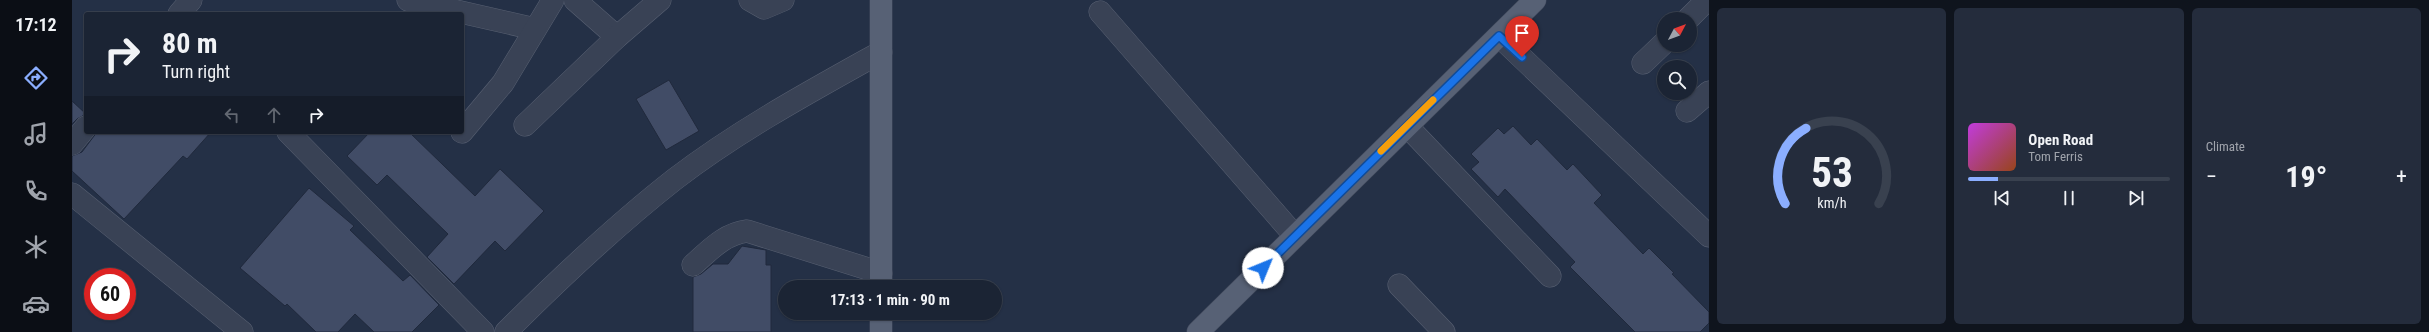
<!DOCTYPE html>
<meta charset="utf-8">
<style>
body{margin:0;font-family:"Roboto Condensed",sans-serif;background:#242c3c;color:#f1f3f6;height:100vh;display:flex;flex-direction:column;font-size:15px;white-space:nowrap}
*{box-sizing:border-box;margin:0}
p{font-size:13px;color:#a0a4ac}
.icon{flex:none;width:22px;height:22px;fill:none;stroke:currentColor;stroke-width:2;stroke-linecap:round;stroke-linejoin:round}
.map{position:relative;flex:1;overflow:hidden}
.side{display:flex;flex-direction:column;gap:8px;padding:8px;background:#0f141d;width:720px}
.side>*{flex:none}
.banner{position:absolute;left:12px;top:12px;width:380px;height:122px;border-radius:4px;box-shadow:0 1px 3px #0004,0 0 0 1px #39414f;background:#1b2434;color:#f1f3f6;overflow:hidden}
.needle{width:26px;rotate:49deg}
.tools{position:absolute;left:1585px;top:12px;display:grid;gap:8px}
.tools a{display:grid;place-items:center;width:40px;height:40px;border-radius:50%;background:#1b2434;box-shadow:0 1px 3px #0004,0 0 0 1px #39414f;font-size:20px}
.speed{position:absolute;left:12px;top:268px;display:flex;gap:8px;font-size:20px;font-weight:700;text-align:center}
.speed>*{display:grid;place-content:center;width:52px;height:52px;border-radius:50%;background:#1b2434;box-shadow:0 1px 3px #0004,0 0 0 1px #39414f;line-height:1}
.speed .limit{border:6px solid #d22;background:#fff;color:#111}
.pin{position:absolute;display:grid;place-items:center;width:34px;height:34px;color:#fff;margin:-41px -17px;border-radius:50% 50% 50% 0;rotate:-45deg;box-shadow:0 0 4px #0007}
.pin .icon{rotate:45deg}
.me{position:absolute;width:44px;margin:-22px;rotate:45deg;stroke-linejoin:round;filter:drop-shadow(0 0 3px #0008)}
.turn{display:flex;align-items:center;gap:14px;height:84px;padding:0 12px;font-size:18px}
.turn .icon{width:52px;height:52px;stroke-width:2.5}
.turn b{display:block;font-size:28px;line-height:34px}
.lanes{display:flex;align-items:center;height:38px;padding:0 12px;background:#0003;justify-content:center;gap:20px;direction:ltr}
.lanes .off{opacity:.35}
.big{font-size:30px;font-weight:700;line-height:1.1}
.side .tile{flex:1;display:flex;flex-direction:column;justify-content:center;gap:6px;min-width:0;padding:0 14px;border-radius:6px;background:#242c3c}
.side .dial{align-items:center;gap:0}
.dial svg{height:104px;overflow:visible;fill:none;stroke:#39414f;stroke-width:7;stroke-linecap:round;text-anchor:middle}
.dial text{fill:#f1f3f6;stroke:none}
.song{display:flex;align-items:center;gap:12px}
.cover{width:48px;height:48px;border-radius:6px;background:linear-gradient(135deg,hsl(290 70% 55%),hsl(20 70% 35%))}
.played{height:4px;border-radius:2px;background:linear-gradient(90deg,#8baeff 15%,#39414f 15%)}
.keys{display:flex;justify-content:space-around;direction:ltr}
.heat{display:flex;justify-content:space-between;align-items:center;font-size:22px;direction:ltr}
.side .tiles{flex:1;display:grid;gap:8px;grid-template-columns:repeat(3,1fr)}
.trip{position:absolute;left:706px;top:280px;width:224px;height:40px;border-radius:20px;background:#1b2434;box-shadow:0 1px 3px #0004,0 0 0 1px #39414f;font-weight:700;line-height:40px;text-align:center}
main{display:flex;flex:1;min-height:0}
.dock{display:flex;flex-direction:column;width:72px;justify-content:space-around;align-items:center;background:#0b0e15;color:#a0a4ac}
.dock .icon{width:28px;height:28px}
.dock .selected{color:#8baeff}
.dock b{font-size:18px;color:#f1f3f6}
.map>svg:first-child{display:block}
</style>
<main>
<nav class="dock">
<b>17:12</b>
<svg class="icon selected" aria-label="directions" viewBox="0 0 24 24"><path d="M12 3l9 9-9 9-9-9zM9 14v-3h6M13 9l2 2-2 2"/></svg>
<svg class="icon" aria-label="music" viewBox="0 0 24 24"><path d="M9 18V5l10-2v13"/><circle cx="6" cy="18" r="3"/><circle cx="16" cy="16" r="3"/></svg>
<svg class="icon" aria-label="phone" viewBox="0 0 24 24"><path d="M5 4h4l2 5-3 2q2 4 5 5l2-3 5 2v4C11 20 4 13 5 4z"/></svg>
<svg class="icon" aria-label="climate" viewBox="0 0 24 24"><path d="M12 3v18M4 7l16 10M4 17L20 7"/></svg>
<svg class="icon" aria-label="car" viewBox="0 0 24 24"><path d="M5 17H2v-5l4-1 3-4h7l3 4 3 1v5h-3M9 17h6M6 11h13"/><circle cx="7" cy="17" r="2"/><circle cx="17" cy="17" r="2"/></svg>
</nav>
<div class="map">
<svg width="1637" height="332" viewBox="0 0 1637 332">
<rect width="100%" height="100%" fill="#243046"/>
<g fill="#414c66" stroke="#20293c">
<path d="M597,80l30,51 -33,19 -30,-51z"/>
<path d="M0,101l14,13 -9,5 -5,5z"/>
<path d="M1441,126l18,19 6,-6 30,31 6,-6 29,31 -8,8 49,51 6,-6 25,25 -2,1 37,38v11l-9,9h-65l-65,-65 5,-5 -70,-73 -7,8 -27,-28 8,-7 -8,-8 27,-26 6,6z"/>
<path d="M25,132h114l-24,27 -4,-3 -59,63 -52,-48v-15l10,-4z"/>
<path d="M298,132h39l66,64 25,-27 44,42 -39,40 -10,-10 -41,43 -27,-27 21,-23 -61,-59 -10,10 -30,-29z"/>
<path d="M237,188l45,38 -4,4 53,51 7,-6 29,30 -27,27h-38l-19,-18 -17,18h-22l-29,-28 -2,2 -45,-38z"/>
<path d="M670,246l24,4v15h5v67h-78v-55l8,-3 12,-10h15z"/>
</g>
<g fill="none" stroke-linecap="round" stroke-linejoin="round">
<defs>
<g id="minor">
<path d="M336,0l127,29"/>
<path d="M503,0l42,37"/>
<path d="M678,0l14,8 19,-8"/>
<path d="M1028,12l195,224"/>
<path d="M107,14l12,-14"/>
<path d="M1616,19l19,-19"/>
<path d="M1427,36l210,200"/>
<path d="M1571,63l21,-20"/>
<path d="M1615,111l22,-19"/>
<path d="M453,125l92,-88 43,-37"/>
<path d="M1335,126l143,150"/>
<path d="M216,132l195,200"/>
<path d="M390,132l41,-49 50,-83"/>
<path d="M0,144l14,-17"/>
<path d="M0,194l170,138"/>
<path d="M621,265c17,-15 31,-31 54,-34l134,42"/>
<path d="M1327,285l45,47"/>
<path d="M434,332c54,-54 109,-106 169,-153 64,-49 136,-88 206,-127"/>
</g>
<g id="major">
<path d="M809,0v287"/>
<path d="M809,313v19"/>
<path d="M1126,332l337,-332"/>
</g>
</defs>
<use href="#minor" stroke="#586072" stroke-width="23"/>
<use href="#major" stroke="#434b5e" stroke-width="23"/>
<use href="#minor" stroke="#394255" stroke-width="22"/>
<use href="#major" stroke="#576175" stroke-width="22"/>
</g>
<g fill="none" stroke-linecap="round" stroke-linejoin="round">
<defs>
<path id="route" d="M1191,268l236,-232 23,21"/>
</defs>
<use href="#route" stroke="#114b97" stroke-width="10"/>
<use href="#route" stroke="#1a73e8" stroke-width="7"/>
<path stroke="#f59e0b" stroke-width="7" d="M1309,151l52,-51"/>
</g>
</svg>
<div class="tools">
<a><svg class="needle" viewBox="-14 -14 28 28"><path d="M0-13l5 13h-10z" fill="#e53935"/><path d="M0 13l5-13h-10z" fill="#a0a4ac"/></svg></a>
<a><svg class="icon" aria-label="search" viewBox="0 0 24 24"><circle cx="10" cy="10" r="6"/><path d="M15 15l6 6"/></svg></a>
</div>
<div class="speed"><div class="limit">60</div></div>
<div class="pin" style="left:1450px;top:57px;background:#d93025"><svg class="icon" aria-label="arrive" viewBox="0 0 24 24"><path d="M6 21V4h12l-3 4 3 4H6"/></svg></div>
<svg class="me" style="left:1191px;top:268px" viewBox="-20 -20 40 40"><circle r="19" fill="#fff"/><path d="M0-13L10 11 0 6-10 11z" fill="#1a73e8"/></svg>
<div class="trip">17:13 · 1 min · 90 m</div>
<div class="banner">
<div class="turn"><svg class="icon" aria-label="right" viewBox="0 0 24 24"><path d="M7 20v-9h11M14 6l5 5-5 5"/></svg><div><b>80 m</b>Turn right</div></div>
<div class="lanes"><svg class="icon off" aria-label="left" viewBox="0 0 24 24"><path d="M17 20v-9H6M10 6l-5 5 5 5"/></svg><svg class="icon off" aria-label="ahead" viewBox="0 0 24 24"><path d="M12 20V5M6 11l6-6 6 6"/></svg><svg class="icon" aria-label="right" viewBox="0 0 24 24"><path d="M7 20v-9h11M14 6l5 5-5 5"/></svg></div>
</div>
</div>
<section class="side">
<div class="tiles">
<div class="tile dial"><svg viewBox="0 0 100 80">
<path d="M14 69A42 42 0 1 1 86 69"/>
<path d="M14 69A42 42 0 0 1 30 11" stroke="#8baeff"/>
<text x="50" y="56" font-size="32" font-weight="700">53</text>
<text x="50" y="72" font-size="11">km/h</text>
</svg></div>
<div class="tile">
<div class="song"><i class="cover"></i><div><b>Open Road</b><p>Tom Ferris</p></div></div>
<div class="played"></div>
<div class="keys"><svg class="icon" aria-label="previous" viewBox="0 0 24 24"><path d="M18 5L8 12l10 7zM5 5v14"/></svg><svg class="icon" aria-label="pause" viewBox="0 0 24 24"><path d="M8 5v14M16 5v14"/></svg><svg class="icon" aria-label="next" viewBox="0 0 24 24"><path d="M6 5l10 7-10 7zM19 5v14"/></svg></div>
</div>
<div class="tile"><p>Climate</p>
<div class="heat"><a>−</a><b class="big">19°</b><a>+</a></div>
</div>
</div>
</section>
</main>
